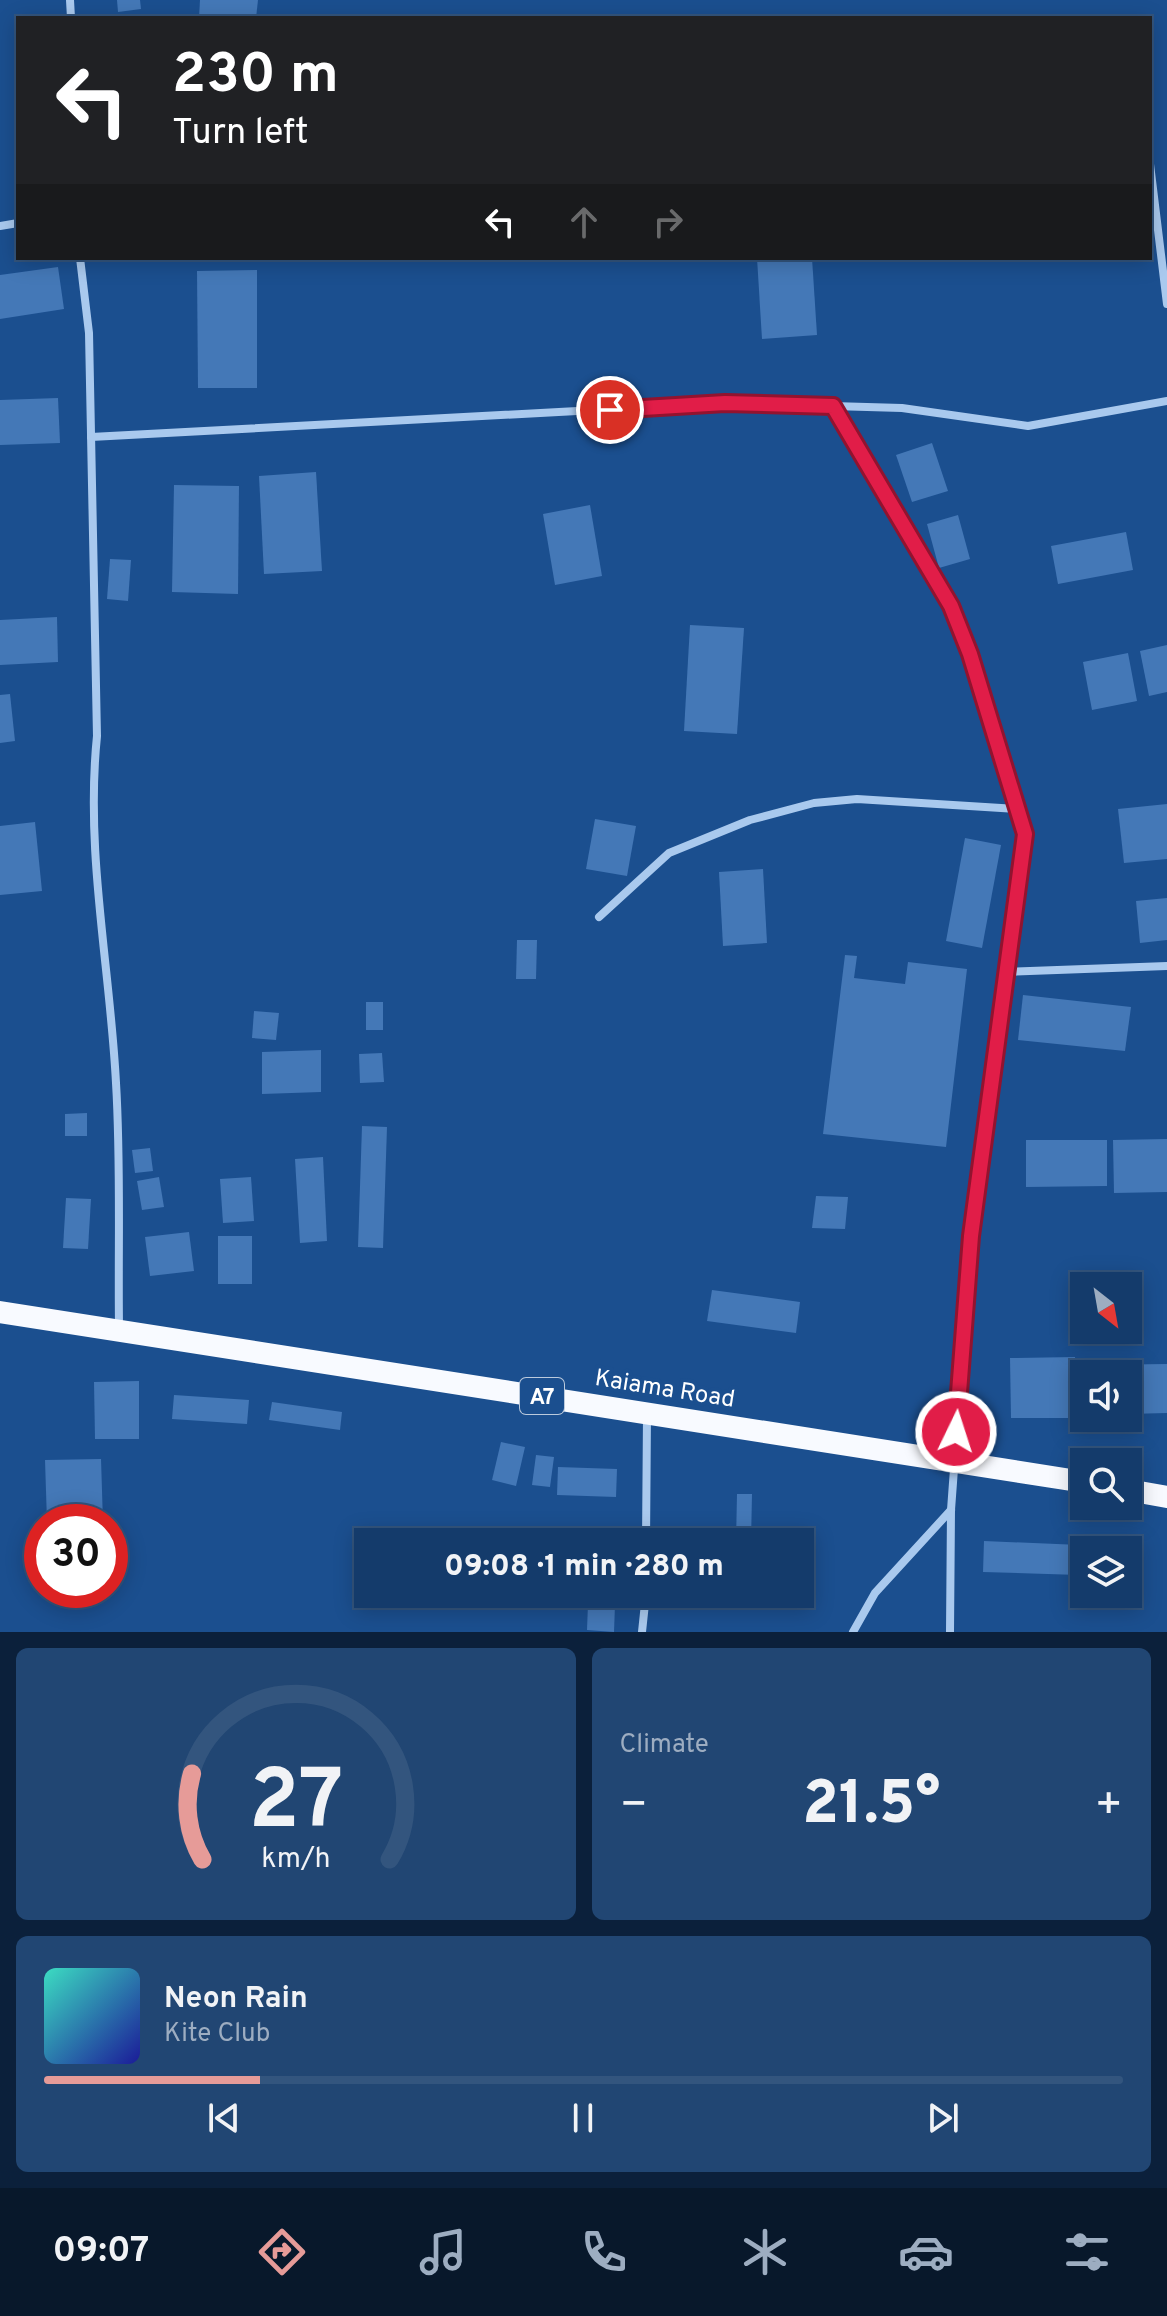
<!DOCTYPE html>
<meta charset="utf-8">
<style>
body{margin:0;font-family:Overpass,sans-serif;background:#214673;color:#f1f3f6;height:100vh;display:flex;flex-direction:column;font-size:30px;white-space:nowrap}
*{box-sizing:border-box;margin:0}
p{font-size:26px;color:#9dadc1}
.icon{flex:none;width:44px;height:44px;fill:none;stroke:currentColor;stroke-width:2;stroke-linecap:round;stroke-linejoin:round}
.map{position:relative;height:1632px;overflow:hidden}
.drawer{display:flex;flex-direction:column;gap:16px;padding:16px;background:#0b203b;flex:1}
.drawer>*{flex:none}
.hud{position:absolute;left:16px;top:16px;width:1136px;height:244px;border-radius:0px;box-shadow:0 4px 20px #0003,0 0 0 2px #33557e;background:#202124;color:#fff;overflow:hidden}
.needle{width:52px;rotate:149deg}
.buttons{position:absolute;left:1070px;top:1272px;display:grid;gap:16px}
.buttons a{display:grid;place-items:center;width:72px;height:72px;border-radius:0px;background:#143b6b;box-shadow:0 4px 20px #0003,0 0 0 2px #33557e;font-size:40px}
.speed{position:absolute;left:24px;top:1504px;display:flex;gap:16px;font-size:40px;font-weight:700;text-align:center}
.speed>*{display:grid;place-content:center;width:104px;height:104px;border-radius:50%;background:#143b6b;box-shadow:0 4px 20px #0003,0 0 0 2px #33557e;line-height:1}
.speed .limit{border:12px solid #d22;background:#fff;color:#111}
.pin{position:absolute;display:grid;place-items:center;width:68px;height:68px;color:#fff;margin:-34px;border:4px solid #fff;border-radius:50%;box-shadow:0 2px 8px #0007}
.me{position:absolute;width:88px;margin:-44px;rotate:4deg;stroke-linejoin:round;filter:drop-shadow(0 0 6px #0008)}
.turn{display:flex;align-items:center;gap:28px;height:168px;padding:0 24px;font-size:36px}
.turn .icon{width:104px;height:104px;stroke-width:2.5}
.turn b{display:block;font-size:56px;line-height:68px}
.lanes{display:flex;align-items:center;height:76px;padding:0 24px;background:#0003;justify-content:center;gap:40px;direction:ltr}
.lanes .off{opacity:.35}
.big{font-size:60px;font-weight:800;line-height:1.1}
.drawer .card{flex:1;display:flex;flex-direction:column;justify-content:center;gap:12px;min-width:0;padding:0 28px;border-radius:12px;background:#214673}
.drawer .dial{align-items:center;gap:0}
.dial svg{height:208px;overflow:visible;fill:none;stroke:#33557e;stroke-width:7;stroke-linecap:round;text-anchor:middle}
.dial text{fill:#f1f3f6;stroke:none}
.song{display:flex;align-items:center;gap:24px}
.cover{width:96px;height:96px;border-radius:12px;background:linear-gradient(135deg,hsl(170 70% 55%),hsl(240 70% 35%))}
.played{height:8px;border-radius:4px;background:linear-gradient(90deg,#e69b98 20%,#33557e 20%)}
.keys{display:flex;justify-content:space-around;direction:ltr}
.heat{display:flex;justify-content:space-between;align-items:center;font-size:44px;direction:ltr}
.drawer .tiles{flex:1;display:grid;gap:16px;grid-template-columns:1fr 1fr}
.card:last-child{grid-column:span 2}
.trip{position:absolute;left:354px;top:1528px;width:460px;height:80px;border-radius:0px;background:#143b6b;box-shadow:0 4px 20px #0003,0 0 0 2px #33557e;font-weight:800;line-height:80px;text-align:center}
.dock{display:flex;height:128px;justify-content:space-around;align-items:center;background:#08182b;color:#9dadc1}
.dock .icon{width:56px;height:56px}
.dock .on{color:#e69b98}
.dock b{font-size:36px;color:#f1f3f6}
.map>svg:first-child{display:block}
</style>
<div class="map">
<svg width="1167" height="1632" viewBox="0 0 1167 1632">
<rect width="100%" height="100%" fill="#1b4f8f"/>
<g fill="#4478b7">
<path d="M117,0h23l1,9 -23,3z"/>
<path d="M200,0h58l-2,18h-57z"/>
<path d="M757,258h55l5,77 -55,4z"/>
<path d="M58,267l6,42 -64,10v-44z"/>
<path d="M257,270v118h-59l-1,-117z"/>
<path d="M58,398l2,45 -60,2v-45z"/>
<path d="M932,443l16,48 -36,11 -16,-47z"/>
<path d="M316,472l6,99 -58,3 -5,-98z"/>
<path d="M174,485l65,1 -1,108 -66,-2z"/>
<path d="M590,505l12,71 -47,9 -12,-71z"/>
<path d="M958,515l12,44 -31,9 -12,-44z"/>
<path d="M1126,532l7,38 -75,14 -7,-38z"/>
<path d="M110,559l21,1 -3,41 -21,-2z"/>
<path d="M57,617l1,45 -58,3v-45z"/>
<path d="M690,625l54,3 -7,106 -53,-3z"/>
<path d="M1167,645v47l-18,4 -9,-45z"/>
<path d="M1128,653l9,48 -45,9 -9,-48z"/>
<path d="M10,694l5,47 -15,2v-48z"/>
<path d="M1167,804v55l-43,4 -6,-54z"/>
<path d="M595,819l41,7 -9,50 -41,-7z"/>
<path d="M35,822l7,69 -42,4v-69z"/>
<path d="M965,838l36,7 -19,103 -36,-7z"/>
<path d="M763,869l4,74 -44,3 -4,-74z"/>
<path d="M1167,898v42l-27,3 -4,-42z"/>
<path d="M517,940h20l-1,39h-20z"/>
<path d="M845,955l12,1 -3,22 51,6 3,-22 59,7 -21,178 -123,-13z"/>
<path d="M1023,995l108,12 -6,44 -107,-11z"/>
<rect x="366" y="1002" width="17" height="28"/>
<path d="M254,1011l25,2 -3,27 -24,-2z"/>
<path d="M321,1050v42l-59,2v-42z"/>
<path d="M382,1053l2,29 -24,1 -1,-29z"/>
<path d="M87,1113v23h-22v-22z"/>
<path d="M362,1126l25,1 -4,121 -25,-1z"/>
<path d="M1167,1139v53l-53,1 -1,-53z"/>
<path d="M1026,1140h81v46l-81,1z"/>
<path d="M150,1148l3,23 -18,2 -3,-23z"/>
<path d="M323,1157l4,84 -27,2 -5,-84z"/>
<path d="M159,1177l5,30 -22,3 -5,-29z"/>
<path d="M251,1177l3,44 -31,2 -3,-44z"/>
<path d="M816,1196l32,1 -3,32 -33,-1z"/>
<path d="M66,1198l25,1 -3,50 -25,-1z"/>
<path d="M189,1232l5,39 -44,5 -5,-39z"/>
<rect x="218" y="1236" width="34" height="48"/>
<path d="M712,1290l88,12 -4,31 -89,-12z"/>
<path d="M1075,1357l1,61h-65l-1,-60z"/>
<path d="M1167,1364v49l-39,1v-40h-36v-9z"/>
<path d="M139,1381v58h-44l-1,-57z"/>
<path d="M174,1395l75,5 -2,24 -75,-5z"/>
<path d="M272,1402l70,10 -2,18 -71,-10z"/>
<path d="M501,1442l24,5 -9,39 -24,-6z"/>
<path d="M536,1455l18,2 -4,30 -18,-2z"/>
<path d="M101,1459l2,63h-56l-2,-62z"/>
<path d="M558,1467l59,2 -1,28 -59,-2z"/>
<path d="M737,1494h15l-1,48h-15z"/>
<path d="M984,1541l96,4 -1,30 -96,-3z"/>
<path d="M588,1604l27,1 -1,27 -27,-2z"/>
</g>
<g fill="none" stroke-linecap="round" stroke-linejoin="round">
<g stroke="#a9c9ee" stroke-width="8">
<path d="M70,0l1,18"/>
<path d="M1150,164l17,140"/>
<path d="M0,226l18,-3"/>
<path d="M80,258l9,75 8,403c-12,117 13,230 19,347 5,81 2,163 3,244"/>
<path d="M833,406l118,200 19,48 55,180 -54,402 -20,274 -1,122"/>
<path d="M91,437l634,-34 177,5 126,18 139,-25"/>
<path d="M599,917l70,-64 81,-33 64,-17 43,-4 160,10"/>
<path d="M1005,972l162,-6"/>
<path d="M646,1542l1,-127"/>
<path d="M642,1632l4,-38"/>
<path d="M853,1632l22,-39 76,-83"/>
</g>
<g stroke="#f8faff" stroke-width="22">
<path d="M0,1312l1084,170"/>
<path d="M1128,1490l39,7"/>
</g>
</g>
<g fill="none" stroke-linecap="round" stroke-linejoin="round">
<defs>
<path id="route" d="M610,410l115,-7 108,3 118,200 19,48 55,180 -54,402 -15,196"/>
</defs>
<use href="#route" stroke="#92132f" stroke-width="20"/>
<use href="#route" stroke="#e11d48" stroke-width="14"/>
</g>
<g text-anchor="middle" stroke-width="8" stroke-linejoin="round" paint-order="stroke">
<rect fill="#1b4f8f" stroke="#bbcadd" stroke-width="2" x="520" y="1378" width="44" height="36" rx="6"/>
<g font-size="22" font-weight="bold" fill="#fff">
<text x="542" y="1404">A7</text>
</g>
<g font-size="24" fill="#fff" stroke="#1b4f8f">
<text transform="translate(665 1388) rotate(9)" y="8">Kaiama Road</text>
</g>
</g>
</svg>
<div class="buttons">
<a><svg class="needle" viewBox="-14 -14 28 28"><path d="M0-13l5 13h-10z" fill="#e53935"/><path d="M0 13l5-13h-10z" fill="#9dadc1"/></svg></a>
<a><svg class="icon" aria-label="sound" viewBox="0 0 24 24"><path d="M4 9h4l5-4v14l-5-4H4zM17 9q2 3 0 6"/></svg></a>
<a><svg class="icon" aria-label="search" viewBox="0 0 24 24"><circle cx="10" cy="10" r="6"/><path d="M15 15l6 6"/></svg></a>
<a><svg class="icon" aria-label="layers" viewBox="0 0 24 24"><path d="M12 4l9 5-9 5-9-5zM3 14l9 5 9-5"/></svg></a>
</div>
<div class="speed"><div class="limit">30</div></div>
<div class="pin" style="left:610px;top:410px;background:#d93025"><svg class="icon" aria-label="arrive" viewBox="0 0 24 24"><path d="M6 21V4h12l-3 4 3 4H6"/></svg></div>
<svg class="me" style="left:956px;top:1432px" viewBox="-20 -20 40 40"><circle r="17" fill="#e11d48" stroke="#fff" stroke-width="3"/><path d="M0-11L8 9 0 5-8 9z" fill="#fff"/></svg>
<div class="trip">09:08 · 1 min · 280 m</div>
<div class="hud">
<div class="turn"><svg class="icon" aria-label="left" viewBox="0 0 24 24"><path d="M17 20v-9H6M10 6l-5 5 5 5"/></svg><div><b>230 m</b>Turn left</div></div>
<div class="lanes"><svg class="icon" aria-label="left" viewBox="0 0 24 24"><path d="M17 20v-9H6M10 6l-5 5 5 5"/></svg><svg class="icon off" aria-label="ahead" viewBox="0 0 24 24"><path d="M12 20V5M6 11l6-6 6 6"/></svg><svg class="icon off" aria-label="right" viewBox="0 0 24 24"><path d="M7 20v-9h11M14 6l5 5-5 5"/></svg></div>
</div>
</div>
<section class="drawer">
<div class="tiles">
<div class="card dial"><svg viewBox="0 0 100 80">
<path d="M14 69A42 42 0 1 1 86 69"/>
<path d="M14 69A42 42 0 0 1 10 36" stroke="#e69b98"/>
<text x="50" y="56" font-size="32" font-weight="700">27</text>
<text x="50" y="72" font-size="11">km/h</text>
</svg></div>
<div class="card"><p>Climate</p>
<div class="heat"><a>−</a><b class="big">21.5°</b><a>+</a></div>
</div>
<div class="card">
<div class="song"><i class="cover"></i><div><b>Neon Rain</b><p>Kite Club</p></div></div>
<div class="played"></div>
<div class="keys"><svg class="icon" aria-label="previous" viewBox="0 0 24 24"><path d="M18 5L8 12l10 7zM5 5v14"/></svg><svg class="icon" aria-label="pause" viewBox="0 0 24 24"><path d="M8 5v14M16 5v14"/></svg><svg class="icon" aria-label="next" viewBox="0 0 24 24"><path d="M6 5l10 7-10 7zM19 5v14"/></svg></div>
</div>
</div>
</section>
<nav class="dock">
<b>09:07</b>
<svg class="icon on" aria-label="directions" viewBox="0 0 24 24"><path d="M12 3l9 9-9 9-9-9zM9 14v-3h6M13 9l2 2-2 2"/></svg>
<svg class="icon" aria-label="music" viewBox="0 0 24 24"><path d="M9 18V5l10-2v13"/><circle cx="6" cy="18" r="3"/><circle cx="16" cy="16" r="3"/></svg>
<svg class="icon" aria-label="phone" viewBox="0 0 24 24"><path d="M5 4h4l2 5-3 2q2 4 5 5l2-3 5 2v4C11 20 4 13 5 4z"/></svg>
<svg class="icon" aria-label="climate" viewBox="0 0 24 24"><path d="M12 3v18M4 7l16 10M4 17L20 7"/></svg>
<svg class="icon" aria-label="car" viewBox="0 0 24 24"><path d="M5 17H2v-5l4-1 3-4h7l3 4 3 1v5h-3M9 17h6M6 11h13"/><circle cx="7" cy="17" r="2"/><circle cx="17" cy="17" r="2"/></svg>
<svg class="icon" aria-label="filters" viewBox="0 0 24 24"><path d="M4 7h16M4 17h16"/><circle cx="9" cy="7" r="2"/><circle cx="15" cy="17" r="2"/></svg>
</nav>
